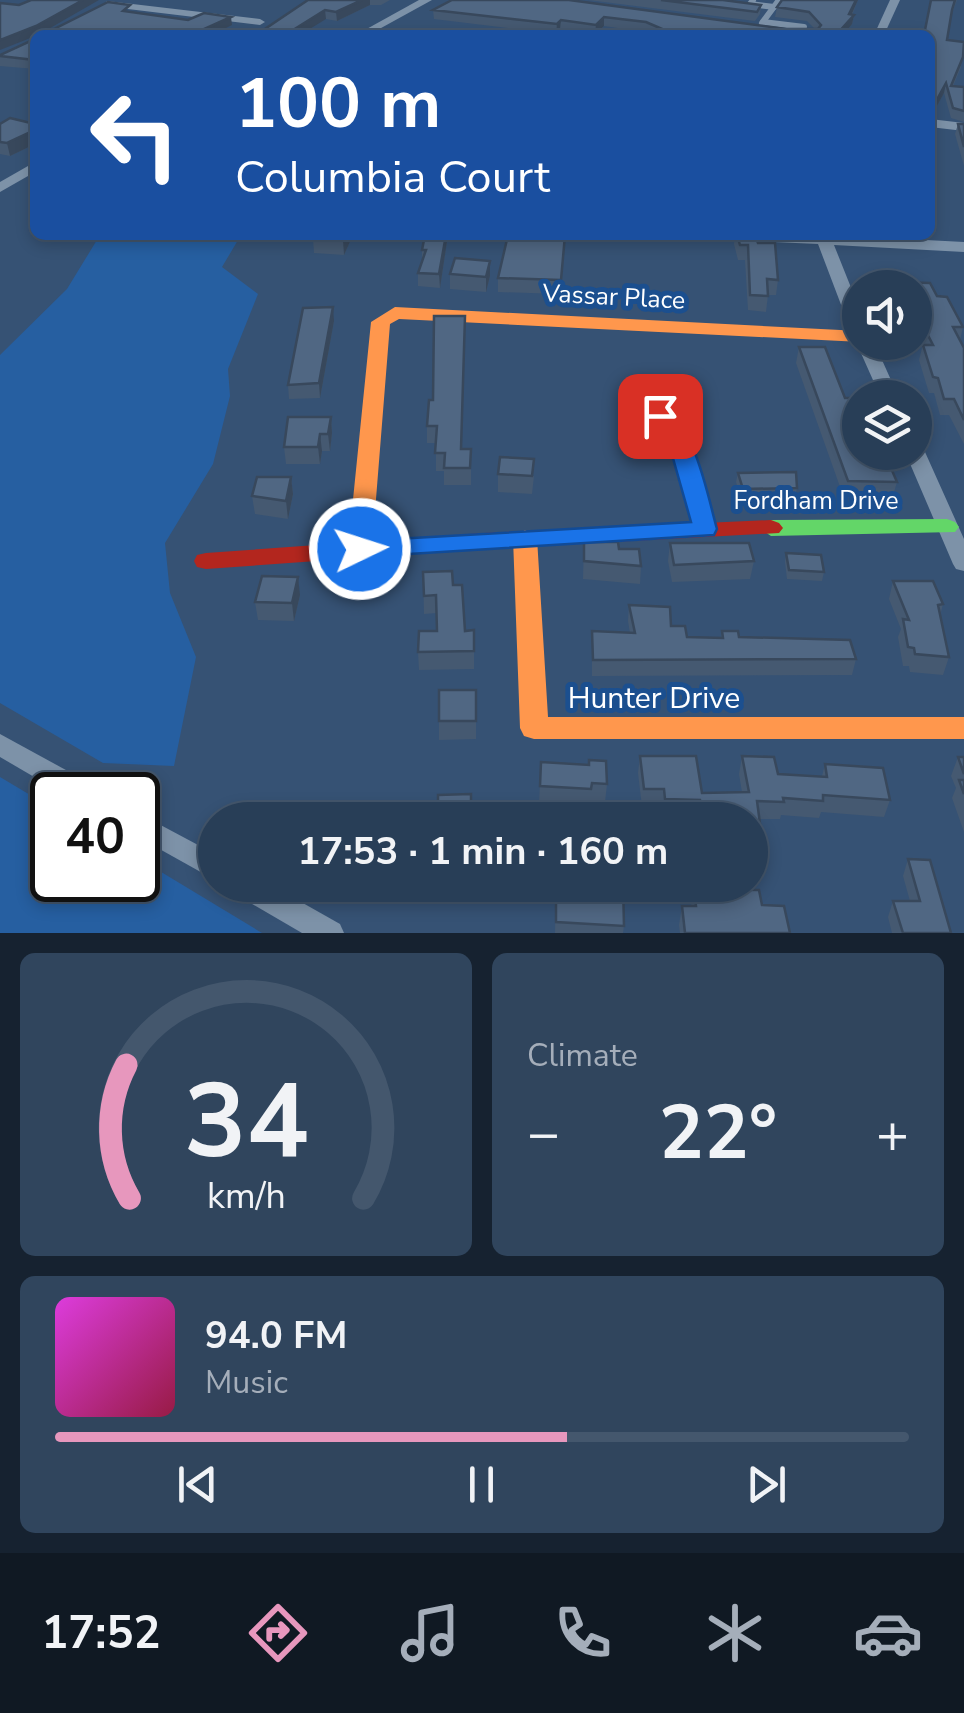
<!DOCTYPE html>
<meta charset="utf-8">
<style>
body{margin:0;font-family:"Nunito Sans",sans-serif;background:#30455d;color:#f1f3f6;height:100vh;display:flex;flex-direction:column;font-size:38px;white-space:nowrap}
*{box-sizing:border-box;margin:0}
p{font-size:32px;color:#a5aeba}
.icon{flex:none;width:55px;height:55px;fill:none;stroke:currentColor;stroke-width:2;stroke-linecap:round;stroke-linejoin:round}
.map{position:relative;height:933px;overflow:hidden}
.details{display:flex;flex-direction:column;gap:20px;padding:20px;background:#162230;flex:1}
.details>*{flex:none}
.top-card{position:absolute;left:30px;top:30px;width:905px;height:210px;border-radius:15px;box-shadow:0 5px 15px #0003,0 0 0 2px #44576d;background:#1a4fa0;color:#fff;overflow:hidden}
.tools{position:absolute;left:842px;top:270px;display:grid;gap:20px}
.tools a{display:grid;place-items:center;width:90px;height:90px;border-radius:50%;background:#283e57;box-shadow:0 5px 15px #0003,0 0 0 2px #44576d;font-size:50px}
.speed{position:absolute;left:30px;top:772px;display:flex;gap:20px;font-size:50px;font-weight:700;text-align:center}
.speed>*{display:grid;place-content:center;width:130px;height:130px;border-radius:50%;background:#283e57;box-shadow:0 5px 15px #0003,0 0 0 2px #44576d;line-height:1}
.speed .limit{border:5px solid #111;border-radius:15px;background:#fff;color:#111}
.pin{position:absolute;display:grid;place-items:center;width:85px;height:85px;color:#fff;margin:-42px;border-radius:20px;box-shadow:0 5px 15px #0006}
.me{position:absolute;width:110px;margin:-55px;rotate:86deg;stroke-linejoin:round;filter:drop-shadow(0 0 8px #0008)}
.turn{display:flex;align-items:center;gap:35px;height:210px;padding:0 40px;font-size:45px}
.turn .icon{width:130px;height:130px;stroke-width:2.5}
.turn b{display:block;font-size:70px;line-height:85px}
.big{font-size:75px;font-weight:700;line-height:1.1}
.details .tile{flex:1;display:flex;flex-direction:column;justify-content:center;gap:15px;min-width:0;padding:0 35px;border-radius:15px;background:#30455d}
.details .dial{align-items:center;gap:0}
.dial svg{height:260px;overflow:visible;fill:none;stroke:#44576d;stroke-width:7;stroke-linecap:round;text-anchor:middle}
.dial text{fill:#f1f3f6;stroke:none}
.song{display:flex;align-items:center;gap:30px}
.cover{width:120px;height:120px;border-radius:15px;background:linear-gradient(135deg,hsl(300 70% 55%),hsl(340 70% 35%))}
.played{height:10px;border-radius:5px;background:linear-gradient(90deg,#e797bd 60%,#44576d 60%)}
.keys{display:flex;justify-content:space-around;direction:ltr}
.heat{display:flex;justify-content:space-between;align-items:center;font-size:55px;direction:ltr}
.details .tiles{flex:1;display:grid;gap:20px;grid-template-columns:1fr 1fr}
.tile:last-child{grid-column:span 2}
.trip{position:absolute;left:198px;top:802px;width:570px;height:100px;border-radius:50px;background:#283e57;box-shadow:0 5px 15px #0003,0 0 0 2px #44576d;font-weight:700;line-height:100px;text-align:center}
.tab-bar{display:flex;height:160px;justify-content:space-around;align-items:center;background:#101923;color:#a5aeba}
.tab-bar .icon{width:70px;height:70px}
.tab-bar .active{color:#e797bd}
.tab-bar b{font-size:45px;color:#f1f3f6}
.map>svg:first-child{display:block}
</style>
<div class="map">
<svg width="964" height="933" viewBox="0 0 964 933">
<rect width="100%" height="100%" fill="#365274"/>
<g fill="#265fa1">
<path d="M100,235h141l-19,32 36,27 -30,75 2,27 -17,68 -48,79 5,50 26,64 -22,109 -71,-3 -103,-60v-348l67,-66z"/>
<path d="M0,777l52,31v72h86v-22l124,75h-262z"/>
</g>
<g fill="none" stroke-linecap="round" stroke-linejoin="round">
<g stroke="#7d92a8" stroke-width="6">
<path d="M753,0l-3,4 24,3"/>
<path d="M763,22l41,5"/>
<path d="M762,23l17,-23"/>
</g>
<g fill="#7d92a8" fill-rule="evenodd">
<path d="M419,0h13l-60,33 -9,-2z"/>
<path d="M890,0h10l-16,35h-10z"/>
<path d="M107,1l153,18 5,3 -5,3 -157,-19z"/>
<path d="M930,119l34,4v8l-34,-4z"/>
<path d="M35,162v10l-35,20v-10z"/>
<path d="M721,235h109l134,7v10l-130,-7 26,65v26l-9,-5 -33,-87 -89,-4z"/>
<path d="M860,338v4h14l25,56h-18l-25,-56z"/>
<path d="M660,410c35,12 46,86 56,119l-3,5 -8,2 -11,-7 -25,-92 -18,-21z"/>
<path d="M915,446l10,6 39,87v32l-8,-2 -3,-5 -48,-112h10z"/>
<path d="M0,734l97,53 3,8h-35l-65,-38z"/>
<path d="M138,813l77,41v26l-77,-43z"/>
<path d="M231,885h40l69,39 4,9h-42l-67,-39z"/>
</g>
<path fill="#63d668" fill-rule="evenodd" d="M947,519l8,3 4,5 -4,5 -184,4 -12,-8 12,-8z"/>
<g fill="#ff974d" fill-rule="evenodd">
<path d="M395,307l465,24 1,11 -462,-23 -9,5 -18,225 -12,8 -12,-8 23,-227z"/>
<path d="M525,530l12,8 11,179h416v22h-430l-10,-3 -4,-8 -7,-190z"/>
</g>
<path fill="#b3261e" fill-rule="evenodd" d="M771,520l8,3 4,5 -4,5 -295,16 -278,20 -9,-2 -3,-6 3,-6 9,-2 278,-20z"/>
</g>
<g fill="#455971">
<path d="M308,0h82l-9,5h-11l-33,16 -11,-2z"/>
<path d="M452,0l334,29h29l-8,-8 -32,-4 2,-10 5,-7h76l-6,15h2l-2,9 -9,11h-190l-7,-3 -42,-6 -9,8 -35,-5 -4,5 -122,-15 -1,-9z"/>
<path d="M588,0h135l38,5 -1,9 -5,7z"/>
<path d="M931,0h26l-6,16 -4,24 14,27 -8,19 11,1v35l-13,-4 -7,-25 -12,22z"/>
<path d="M35,37v32l-35,-3v-11l35,-16z"/>
<path d="M35,124v20l-25,12 -10,-2v-29z"/>
<path d="M958,124h6v42l-9,-32z"/>
<path d="M315,235h38l-9,20 -30,-2 -1,-15z"/>
<path d="M425,235h23l-8,53 -22,-2v-13l4,-12v-11z"/>
<path d="M566,235l-6,59 -62,-2v-14z"/>
<path d="M735,235h20l3,8 20,37 -2,15h-8l-2,17 -18,-2 -3,-50h-7l-4,-16z"/>
<path d="M450,274l40,2 -4,16 -36,-3z"/>
<path d="M895,282l35,1 7,13 10,1 16,30 -3,13 4,8v96l-15,-29h-9l-6,-22h-5l-10,-33 3,-12 -7,-16v-44h-21z"/>
<path d="M334,321l-14,77 -31,1 -1,-14z"/>
<path d="M799,347l61,105 37,30 -5,17 -48,-1 -48,-135z"/>
<path d="M429,400l33,49h9v36h-27v-14h-8v-28h-9v-17z"/>
<path d="M331,417l1,16 -2,18h-8l-2,13h-34l-2,-17z"/>
<path d="M738,473l59,15 -2,9 -54,1 -5,-16z"/>
<path d="M498,474l36,2 -2,18 -34,-2z"/>
<path d="M291,477l2,17 -5,25 -33,-5 -3,-18z"/>
<path d="M584,542l35,7 22,17 -1,18 -57,-5z"/>
<path d="M670,543l84,18 -4,18 -78,3 -4,-21z"/>
<path d="M786,553l38,19 -2,9 -35,-2 -2,-17z"/>
<path d="M423,572l30,13 12,46 9,-1v39l-55,1 -1,-18 19,-21v-18l-13,1z"/>
<path d="M893,581l50,23 -3,12 9,41 -6,18 -33,-3 -1,-6h-6l-5,-29 3,-8 -12,-30z"/>
<path d="M300,595l-6,26 -36,-1 -3,-18z"/>
<path d="M629,605l42,21 16,11 34,1 1,-7 17,6 117,22 -4,16 -260,1v-45l38,2 -2,-12z"/>
<path d="M476,690v49l-37,1v-19z"/>
<path d="M640,756l62,37 40,-1 -3,-18 3,-18 36,18 44,2 3,-12 65,36 -6,17 -63,-5 -2,6 -38,-3 -1,4h-21l4,27 -3,17h-10v-43h-52v-3l-35,-1 -1,-9h-20l-4,-34z"/>
<path d="M958,757h6v75l-12,-34 4,-10 -5,-12z"/>
<path d="M541,762l66,22 -2,18 -15,-1v7l-51,-3z"/>
<path d="M908,859l43,74h-59l-4,-16 5,-16h17l-7,-25z"/>
<path d="M556,885l68,41 -1,7h-68z"/>
<path d="M694,889l68,16 28,28h-110l-1,-8 3,-19h9z"/>
</g>
<g fill="#38485c">
<path d="M83,0h16l-61,35 -38,15v-10z"/>
<path d="M362,0h8v5l-33,16 -1,-9z"/>
<path d="M856,0h2l-9,20 5,-5 -2,9 -9,11h-7l13,-21z"/>
<path d="M325,10l1,9 -26,16h-15z"/>
<path d="M231,17l1,8 -20,10h-21z"/>
<path d="M604,17v9l-9,8 1,-9z"/>
<path d="M561,20l-1,9 -4,5 1,-10z"/>
<path d="M946,83l-2,10 -12,22 -2,1v-10z"/>
<path d="M35,130v14l-25,12 -3,-13z"/>
<path d="M345,235h8l-9,20 -1,-15z"/>
<path d="M446,235h2l-8,53 -1,-14z"/>
<path d="M490,261v15l-4,16v-15z"/>
<path d="M333,307l1,14 -14,77 -1,-15z"/>
<path d="M331,417l1,16 -2,18 -2,-17z"/>
<path d="M320,434l2,17 -2,13 -2,-17z"/>
<path d="M291,477l2,17 -5,25 -2,-18z"/>
<path d="M298,577l2,18 -6,26 -2,-18z"/>
</g>
<g fill="#506783" stroke="#38485c" stroke-width="2.5">
<path d="M31,0h52l-47,26 -36,14v-37l19,2z"/>
<path d="M308,0h54l-26,12 -11,-2 -40,25h-29z"/>
<path d="M452,0h117l217,29h32l3,-4 -12,-13 -32,-5 5,-7h74l-7,14 5,1 -18,20h-123l-26,-4 -2,4h-9l-30,-13 -42,-5 -8,8 -35,-5 -4,4 -124,-14z"/>
<path d="M661,0h62l38,5 -4,7z"/>
<path d="M931,0h24l-3,10 -5,30 17,2 -1,15 -12,29 13,1v24l-11,-3 -7,-25 -12,22 -4,1v-71h-6z"/>
<path d="M108,2l22,3 -7,6 65,9 16,-7 27,4 -40,18h-156l2,-6h17z"/>
<path d="M35,37v23l-35,-4v-1l35,-16z"/>
<path d="M10,118l25,6v6l-28,13 -7,-1v-18z"/>
<path d="M958,124h6v23z"/>
<path d="M315,235h30l-2,5 -30,-2z"/>
<path d="M425,235h21l-7,39 -21,-1 8,-23h-4z"/>
<path d="M508,235h57l-4,45 -63,-2z"/>
<path d="M737,235h18l3,8h17l3,37 -11,-1 1,17 -18,-1 -2,-50h-8z"/>
<path d="M455,258l35,3 -4,16 -36,-3z"/>
<path d="M895,282l35,1 7,13 10,1 16,30h-10l11,21v72l-10,-21h-10l-6,-21 -5,-1 -10,-32h10l-18,-35v-22h-18z"/>
<path d="M333,307l-14,76 -31,2 15,-77z"/>
<path d="M434,316h31l-4,133h10l-1,19h-26l1,-15h-10l2,-27h-10l2,-26h4z"/>
<path d="M799,347h26l20,51h10l5,14v40h24l13,30 -49,-1z"/>
<path d="M288,417h43l-3,17h-8l-2,13h-34z"/>
<path d="M500,457l34,2 -2,17 -34,-2z"/>
<path d="M796,472l1,16 -54,1 -5,-16z"/>
<path d="M257,477h34l-5,24 -34,-5z"/>
<path d="M584,542h34l1,7h20l2,17 -57,-5z"/>
<path d="M670,543h79l5,18 -80,4z"/>
<path d="M786,553l35,2 3,17 -35,-2z"/>
<path d="M452,571l1,14h9l3,46 9,-1v21l-56,1 1,-21h18l-1,-36 -12,1 -1,-24z"/>
<path d="M262,576l36,1 -6,26 -37,-1z"/>
<path d="M893,581h40l10,23 -5,1 11,52 -34,-3 -1,-6 -6,-1 -5,-28 6,1z"/>
<path d="M629,605l41,2 1,19h14l2,11 36,1 -1,-7h16l1,6 111,3 6,19 -263,1 -1,-29 43,2z"/>
<rect x="439" y="690" width="37" height="31"/>
<path d="M640,756h56l6,37 47,-1 -7,-36 32,1 4,17 49,3 -2,-13 58,4 7,32 -67,-5v6l-40,-3 1,4 -27,-1 6,45h-13v-26h-12l-1,-5 -34,1 -3,-16 -35,-1 -1,-10h-20z"/>
<path d="M958,757h6v17z"/>
<path d="M589,760l17,1 1,23 -15,-1 -1,6 -51,-3 1,-24 48,3z"/>
<path d="M959,780h5v14z"/>
<path d="M471,794v21h32v5h-65v-25z"/>
<path d="M908,859l22,1 21,73h-48l-10,-32h27z"/>
<path d="M556,885h67l1,41 -68,-4z"/>
<path d="M694,889l65,1 3,15 22,1 6,27h-105l-3,-27h14z"/>
</g>
<path fill="#1a73e8" stroke="#114b97" stroke-width="2.5" d="M660,410c34,8 48,88 57,119l-3,6 -354,22 -12,-8 12,-8 331,-19 -24,-85 -17,-21z"/>
<g text-anchor="middle" stroke-width="10" stroke-linejoin="round" paint-order="stroke">
<g font-size="25" fill="#fff" stroke="#1b4f8f">
<text transform="translate(614 296) rotate(3)" y="9">Vassar Place</text>
<text x="816" y="509">Fordham Drive</text>
</g>
<g font-size="30" fill="#fff" stroke="#1b4f8f">
<text x="654" y="708">Hunter Drive</text>
</g>
</g>
</svg>
<div class="tools">
<a><svg class="icon" aria-label="sound" viewBox="0 0 24 24"><path d="M4 9h4l5-4v14l-5-4H4zM17 9q2 3 0 6"/></svg></a>
<a><svg class="icon" aria-label="layers" viewBox="0 0 24 24"><path d="M12 4l9 5-9 5-9-5zM3 14l9 5 9-5"/></svg></a>
</div>
<div class="speed"><div class="limit">40</div></div>
<div class="pin" style="left:660px;top:416px;background:#d93025"><svg class="icon" aria-label="arrive" viewBox="0 0 24 24"><path d="M6 21V4h12l-3 4 3 4H6"/></svg></div>
<svg class="me" style="left:360px;top:549px" viewBox="-20 -20 40 40"><circle r="17" fill="#1a73e8" stroke="#fff" stroke-width="3"/><path d="M0-11L8 9 0 5-8 9z" fill="#fff"/></svg>
<div class="trip">17:53 · 1 min · 160 m</div>
<div class="top-card">
<div class="turn"><svg class="icon" aria-label="left" viewBox="0 0 24 24"><path d="M17 20v-9H6M10 6l-5 5 5 5"/></svg><div><b>100 m</b>Columbia Court</div></div>
</div>
</div>
<section class="details">
<div class="tiles">
<div class="tile dial"><svg viewBox="0 0 100 80">
<path d="M14 69A42 42 0 1 1 86 69"/>
<path d="M14 69A42 42 0 0 1 13 28" stroke="#e797bd"/>
<text x="50" y="56" font-size="32" font-weight="700">34</text>
<text x="50" y="72" font-size="11">km/h</text>
</svg></div>
<div class="tile"><p>Climate</p>
<div class="heat"><a>−</a><b class="big">22°</b><a>+</a></div>
</div>
<div class="tile">
<div class="song"><i class="cover"></i><div><b>94.0 FM</b><p>Music</p></div></div>
<div class="played"></div>
<div class="keys"><svg class="icon" aria-label="previous" viewBox="0 0 24 24"><path d="M18 5L8 12l10 7zM5 5v14"/></svg><svg class="icon" aria-label="pause" viewBox="0 0 24 24"><path d="M8 5v14M16 5v14"/></svg><svg class="icon" aria-label="next" viewBox="0 0 24 24"><path d="M6 5l10 7-10 7zM19 5v14"/></svg></div>
</div>
</div>
</section>
<nav class="tab-bar">
<b>17:52</b>
<svg class="icon active" aria-label="directions" viewBox="0 0 24 24"><path d="M12 3l9 9-9 9-9-9zM9 14v-3h6M13 9l2 2-2 2"/></svg>
<svg class="icon" aria-label="music" viewBox="0 0 24 24"><path d="M9 18V5l10-2v13"/><circle cx="6" cy="18" r="3"/><circle cx="16" cy="16" r="3"/></svg>
<svg class="icon" aria-label="phone" viewBox="0 0 24 24"><path d="M5 4h4l2 5-3 2q2 4 5 5l2-3 5 2v4C11 20 4 13 5 4z"/></svg>
<svg class="icon" aria-label="climate" viewBox="0 0 24 24"><path d="M12 3v18M4 7l16 10M4 17L20 7"/></svg>
<svg class="icon" aria-label="car" viewBox="0 0 24 24"><path d="M5 17H2v-5l4-1 3-4h7l3 4 3 1v5h-3M9 17h6M6 11h13"/><circle cx="7" cy="17" r="2"/><circle cx="17" cy="17" r="2"/></svg>
</nav>
